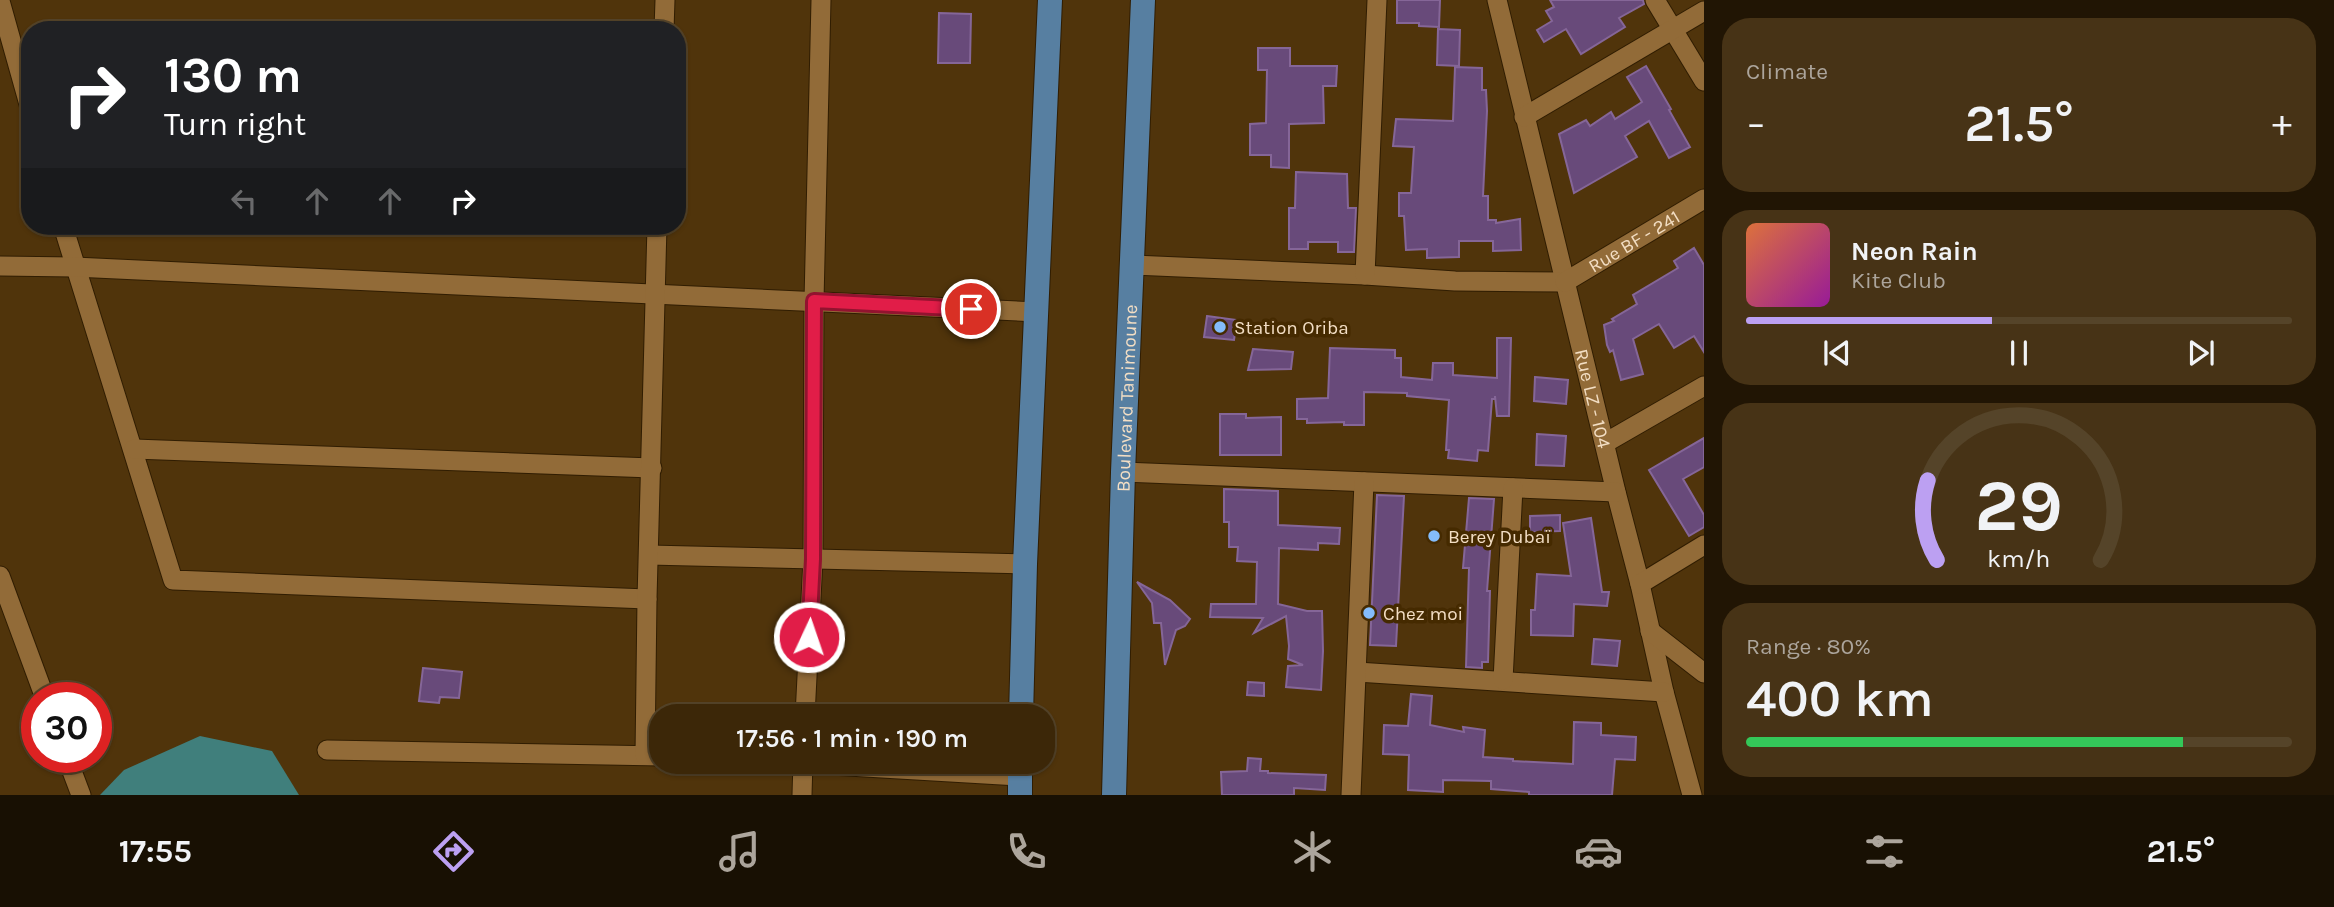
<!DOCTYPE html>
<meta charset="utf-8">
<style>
body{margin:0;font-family:Karla,sans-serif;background:#473316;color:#f1f3f6;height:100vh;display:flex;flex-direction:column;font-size:26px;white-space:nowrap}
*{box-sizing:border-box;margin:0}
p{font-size:23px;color:#aca59c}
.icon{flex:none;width:38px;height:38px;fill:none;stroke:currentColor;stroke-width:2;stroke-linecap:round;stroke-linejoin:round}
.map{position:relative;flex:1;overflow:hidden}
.sheet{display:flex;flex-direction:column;gap:18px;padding:18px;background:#211504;width:630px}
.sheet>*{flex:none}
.banner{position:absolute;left:21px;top:21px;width:665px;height:214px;border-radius:28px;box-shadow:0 2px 5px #0004,0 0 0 2px #554429;background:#202124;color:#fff;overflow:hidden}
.speed{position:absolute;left:21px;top:682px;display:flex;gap:14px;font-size:35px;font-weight:700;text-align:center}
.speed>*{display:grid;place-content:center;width:91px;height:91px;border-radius:50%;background:#3c2708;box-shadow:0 2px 5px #0004,0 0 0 2px #554429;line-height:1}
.speed .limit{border:10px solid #d22;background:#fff;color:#111}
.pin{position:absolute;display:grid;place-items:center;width:60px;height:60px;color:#fff;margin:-30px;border:4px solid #fff;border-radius:50%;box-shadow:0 2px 7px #0007}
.me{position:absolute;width:77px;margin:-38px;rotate:3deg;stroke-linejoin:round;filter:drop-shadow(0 0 5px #0008)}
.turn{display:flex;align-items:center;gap:24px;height:147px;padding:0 28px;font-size:32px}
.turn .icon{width:91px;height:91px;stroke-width:2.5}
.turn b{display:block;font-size:49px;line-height:60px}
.lanes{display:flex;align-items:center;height:66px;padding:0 28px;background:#0003;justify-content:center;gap:35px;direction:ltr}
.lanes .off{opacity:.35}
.big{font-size:52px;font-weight:600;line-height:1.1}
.sheet .tile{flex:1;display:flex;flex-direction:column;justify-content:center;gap:10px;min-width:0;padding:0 24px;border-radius:28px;background:#473316}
.sheet .dial{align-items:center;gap:0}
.dial svg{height:182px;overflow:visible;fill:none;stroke:#554429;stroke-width:7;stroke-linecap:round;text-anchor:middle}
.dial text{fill:#f1f3f6;stroke:none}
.song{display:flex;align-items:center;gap:21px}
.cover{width:84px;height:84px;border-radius:10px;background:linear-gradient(135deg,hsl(20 70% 55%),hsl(300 70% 35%))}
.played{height:7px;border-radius:4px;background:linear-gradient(90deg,#bca0f2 45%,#554429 45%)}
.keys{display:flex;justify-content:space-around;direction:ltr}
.heat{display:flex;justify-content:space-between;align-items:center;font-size:38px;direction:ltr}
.charge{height:10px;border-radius:5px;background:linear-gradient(90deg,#34c759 80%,#554429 0)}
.trip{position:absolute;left:649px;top:704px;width:406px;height:70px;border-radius:28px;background:#3c2708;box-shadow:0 2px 5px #0004,0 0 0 2px #554429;font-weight:600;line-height:70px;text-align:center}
.dock{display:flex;height:112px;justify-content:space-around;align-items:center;background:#181003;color:#aca59c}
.dock .icon{width:49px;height:49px}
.dock .current{color:#bca0f2}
.dock b{font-size:32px;color:#f1f3f6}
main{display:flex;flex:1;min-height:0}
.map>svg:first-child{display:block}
</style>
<main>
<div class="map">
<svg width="1704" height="795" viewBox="0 0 1704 795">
<rect width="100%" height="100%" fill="#50340b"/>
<path fill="#407f7c" d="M200,736l72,15 27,44h-199l24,-25z"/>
<g fill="#684a7a" stroke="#856698" stroke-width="2">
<path d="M1397,0h43l-1,27 -20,-1v-3h-22z"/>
<path d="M1550,0h93l1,4 -25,14 6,9 -44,27 -15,-25 -22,13 -7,-12 15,-9 -6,-10 8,-4z"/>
<path d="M939,13l32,1 -1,49h-32z"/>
<path d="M1438,29l22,1 -1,36 -22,-1z"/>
<path d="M1258,48h32v18h47l-1,20h-13l1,37 -35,1v44l-18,-1v-12h-21v-31l16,-1 1,-53h-9z"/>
<path d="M1646,66l25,43 -2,1 21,37 -21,11 -20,-37 -24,15 12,21 -63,36 -15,-59 27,-14 4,6 21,-14 4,7 27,-17 -15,-25z"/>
<path d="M1455,67l27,1v22h4l1,21 -4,85h5v24h8v3l24,-4 1,31 -28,1v-10h-34v16l-32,1v-9l-21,1 -2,-34h-5v-23h12l3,-46 -21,-1 3,-27 57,2z"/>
<path d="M1296,172l51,2 1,34h8l-2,44h-16v-10h-30v7h-19v-41h6z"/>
<path d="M1694,248l10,17v87l-10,-16 -20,12 -15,-24 -26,15 10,35 -22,6 -8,-30 -3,2 -3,-7 -3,-20 10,-4 -2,-2 25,-15 -4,-9 45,-27 -4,-7z"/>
<path d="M1207,316l30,4 -3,20 -30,-3z"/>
<path d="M1497,338h14l-2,78h-12l-2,-20v3h-3l-4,52 -10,-1 -1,11 -29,-3 1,-8h-3l3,-50 -42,-4v-3l-43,-1v33h-20v-3l-37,1v-4h-10v-20l31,-1 2,-50 65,2v8h6v19l31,3 1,-17h20v12l44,3z"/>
<path d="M1253,349l40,3 -2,17 -43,1z"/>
<path d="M1535,377l33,3 -2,24 -32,-3z"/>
<path d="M1220,414h26v4l35,-1v38h-61z"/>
<path d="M1537,434l29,2 -2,30 -28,-1z"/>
<path d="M1704,438v29l-21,12 21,36v12l-15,9 -40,-66z"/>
<path d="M1224,489l54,2v34l62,3 -1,16 -21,-1v7l-39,-2 -1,56 29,7h15l1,40 -2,39 -35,-3 2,-21 15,-1 -15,-6 1,-13 -3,-30 -32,17 9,-15 -53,-1 1,-13h45l1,-42 -20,-1 1,-14h-9v-25h-5z"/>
<path d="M1377,495l27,1 -8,150 -26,-1z"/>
<path d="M1469,498l25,1 -7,92h3l-2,71h-6v6l-16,-1 3,-99h-6z"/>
<path d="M1560,515v16l-30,1v-16z"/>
<path d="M1591,518l11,74h7l-2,14 -33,-2 -1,32 -42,-1v-25h4l2,-36 34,2 -8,-53z"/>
<path d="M1137,582l33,18 20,19 -5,7 -9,4 -11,35 -4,-42h-7l-2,-20z"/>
<path d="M1594,639l26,2 -3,25 -25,-2z"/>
<path d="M423,668l39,4 -3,26 -19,-1 -1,6 -20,-2z"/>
<path d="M1248,682l16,1v13l-17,-1z"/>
<path d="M1411,694l21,2 -2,29 34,7 -1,-5 22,3 -2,27 30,2v2l60,3 1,-42 27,1v12l35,2 -1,23 -20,-1 -3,36h-83v-3l-38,-3v-8l-48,-1v12l-35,-2 1,-35 -26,-1 1,-29 24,1z"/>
<path d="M1248,758l13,1 -1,12h8v2l58,2 -1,15 -31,-2v7h-72l-1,-23 26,-1z"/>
</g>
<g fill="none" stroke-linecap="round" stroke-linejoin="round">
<defs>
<g id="minor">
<path id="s1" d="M1497,0l119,492 24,92 24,108 28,103"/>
<path d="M1655,0l49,81"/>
<path d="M0,1l30,107"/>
<path d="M664,30l1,-30"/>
<path d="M1524,117l180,-106"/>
<path d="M63,226l110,354 474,19"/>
<path d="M1133,265l232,10 90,6 110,1"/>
<path d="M0,266l74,1 963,45"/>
<path d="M1365,275l12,-275"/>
<path id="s2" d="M1565,282l139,-83"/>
<path d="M1605,443l99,-57"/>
<path d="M134,449l518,19"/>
<path d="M1123,472l493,20"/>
<path d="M649,555l376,9"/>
<path d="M0,576l45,122"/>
<path d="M1640,584l64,-39"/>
<path d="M1650,631l54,42"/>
<path d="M1357,672l307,20"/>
<path d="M1503,680l10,-192"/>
<path d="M805,716l8,-157 1,-258 7,-301"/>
<path d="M327,750l335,6"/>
<path d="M645,755l2,-156 10,-373"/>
<path d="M67,758l14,37"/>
<path d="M763,761l257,15"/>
<path d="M802,795l1,-34"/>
<path d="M1351,795l13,-313"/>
</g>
<g id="major">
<path d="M1021,716l4,-152 25,-564"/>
<path d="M1020,795v-34"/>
<path id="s3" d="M1114,795l9,-323 20,-472"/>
</g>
</defs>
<use href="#minor" stroke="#301d02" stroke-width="21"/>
<use href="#major" stroke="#301d02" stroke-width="26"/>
<use href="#minor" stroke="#926b38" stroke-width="19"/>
<use href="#major" stroke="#577fa1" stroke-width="24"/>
</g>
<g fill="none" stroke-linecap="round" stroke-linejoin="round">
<defs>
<path id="route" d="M809,637l4,-78 1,-258 157,8"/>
</defs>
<use href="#route" stroke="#92132f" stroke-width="18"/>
<use href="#route" stroke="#e11d48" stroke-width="12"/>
</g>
<g fill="#84bcfb" stroke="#452a00" stroke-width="2.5">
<circle cx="1220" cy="327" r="7"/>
<circle cx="1434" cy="536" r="7"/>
<circle cx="1369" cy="613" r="7"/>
</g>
<g text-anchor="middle" stroke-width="7" stroke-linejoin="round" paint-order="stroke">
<g font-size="19" fill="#f3dec4" stroke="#452a00">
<text dy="7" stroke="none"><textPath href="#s2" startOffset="80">Rue BF - 241</textPath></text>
<text dy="7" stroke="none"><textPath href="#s3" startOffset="397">Boulevard Tanimoune</textPath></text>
<text dy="7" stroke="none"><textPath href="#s1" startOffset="410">Rue LZ - 104</textPath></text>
</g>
<g font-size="19" fill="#f3dec4" stroke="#452a00" text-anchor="start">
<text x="1234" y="334">Station Oriba</text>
<text x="1448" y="543">Berey Dubaï</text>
<text x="1383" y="620">Chez moi</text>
</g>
</g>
</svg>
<div class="speed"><div class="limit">30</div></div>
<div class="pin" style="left:971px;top:309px;background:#d93025"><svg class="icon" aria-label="arrive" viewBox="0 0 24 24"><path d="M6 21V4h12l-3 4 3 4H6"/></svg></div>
<svg class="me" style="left:809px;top:637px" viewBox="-20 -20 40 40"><circle r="17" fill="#e11d48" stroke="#fff" stroke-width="3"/><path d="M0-11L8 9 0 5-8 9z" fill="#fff"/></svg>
<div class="trip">17:56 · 1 min · 190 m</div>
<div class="banner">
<div class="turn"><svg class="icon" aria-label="right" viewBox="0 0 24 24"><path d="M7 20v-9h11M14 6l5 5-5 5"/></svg><div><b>130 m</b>Turn right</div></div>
<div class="lanes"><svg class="icon off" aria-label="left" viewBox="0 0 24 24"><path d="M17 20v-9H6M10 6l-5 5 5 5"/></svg><svg class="icon off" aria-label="ahead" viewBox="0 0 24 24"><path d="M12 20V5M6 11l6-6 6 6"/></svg><svg class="icon off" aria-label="ahead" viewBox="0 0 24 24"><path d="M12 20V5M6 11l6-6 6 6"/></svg><svg class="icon" aria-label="right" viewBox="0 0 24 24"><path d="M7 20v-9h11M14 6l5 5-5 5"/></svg></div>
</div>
</div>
<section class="sheet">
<div class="tile"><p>Climate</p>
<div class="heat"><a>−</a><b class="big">21.5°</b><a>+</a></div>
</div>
<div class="tile">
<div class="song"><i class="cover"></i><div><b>Neon Rain</b><p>Kite Club</p></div></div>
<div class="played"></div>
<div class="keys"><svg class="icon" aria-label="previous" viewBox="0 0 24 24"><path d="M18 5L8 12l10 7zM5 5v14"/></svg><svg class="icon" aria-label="pause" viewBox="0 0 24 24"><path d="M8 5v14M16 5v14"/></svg><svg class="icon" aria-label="next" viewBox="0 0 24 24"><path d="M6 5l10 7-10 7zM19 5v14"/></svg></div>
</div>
<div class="tile dial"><svg viewBox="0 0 100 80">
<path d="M14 69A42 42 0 1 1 86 69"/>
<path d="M14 69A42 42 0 0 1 10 34" stroke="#bca0f2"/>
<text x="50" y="56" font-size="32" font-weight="700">29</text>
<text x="50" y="72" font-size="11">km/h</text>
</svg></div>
<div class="tile"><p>Range · 80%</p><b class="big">400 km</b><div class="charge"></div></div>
</section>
</main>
<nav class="dock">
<b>17:55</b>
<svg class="icon current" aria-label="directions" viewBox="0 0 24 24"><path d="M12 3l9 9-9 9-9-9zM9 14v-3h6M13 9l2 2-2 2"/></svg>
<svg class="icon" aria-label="music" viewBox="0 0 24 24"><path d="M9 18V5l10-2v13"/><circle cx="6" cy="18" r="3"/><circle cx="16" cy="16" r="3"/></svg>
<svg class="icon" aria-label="phone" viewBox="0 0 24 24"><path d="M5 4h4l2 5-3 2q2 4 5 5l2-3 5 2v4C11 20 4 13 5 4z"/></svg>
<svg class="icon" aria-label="climate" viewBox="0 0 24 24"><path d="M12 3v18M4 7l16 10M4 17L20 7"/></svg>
<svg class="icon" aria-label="car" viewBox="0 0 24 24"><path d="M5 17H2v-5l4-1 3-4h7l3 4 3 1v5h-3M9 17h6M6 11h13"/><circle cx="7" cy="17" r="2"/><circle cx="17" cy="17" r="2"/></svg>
<svg class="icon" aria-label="filters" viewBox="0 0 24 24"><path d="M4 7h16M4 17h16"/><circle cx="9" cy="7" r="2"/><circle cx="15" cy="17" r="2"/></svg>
<b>21.5°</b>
</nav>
